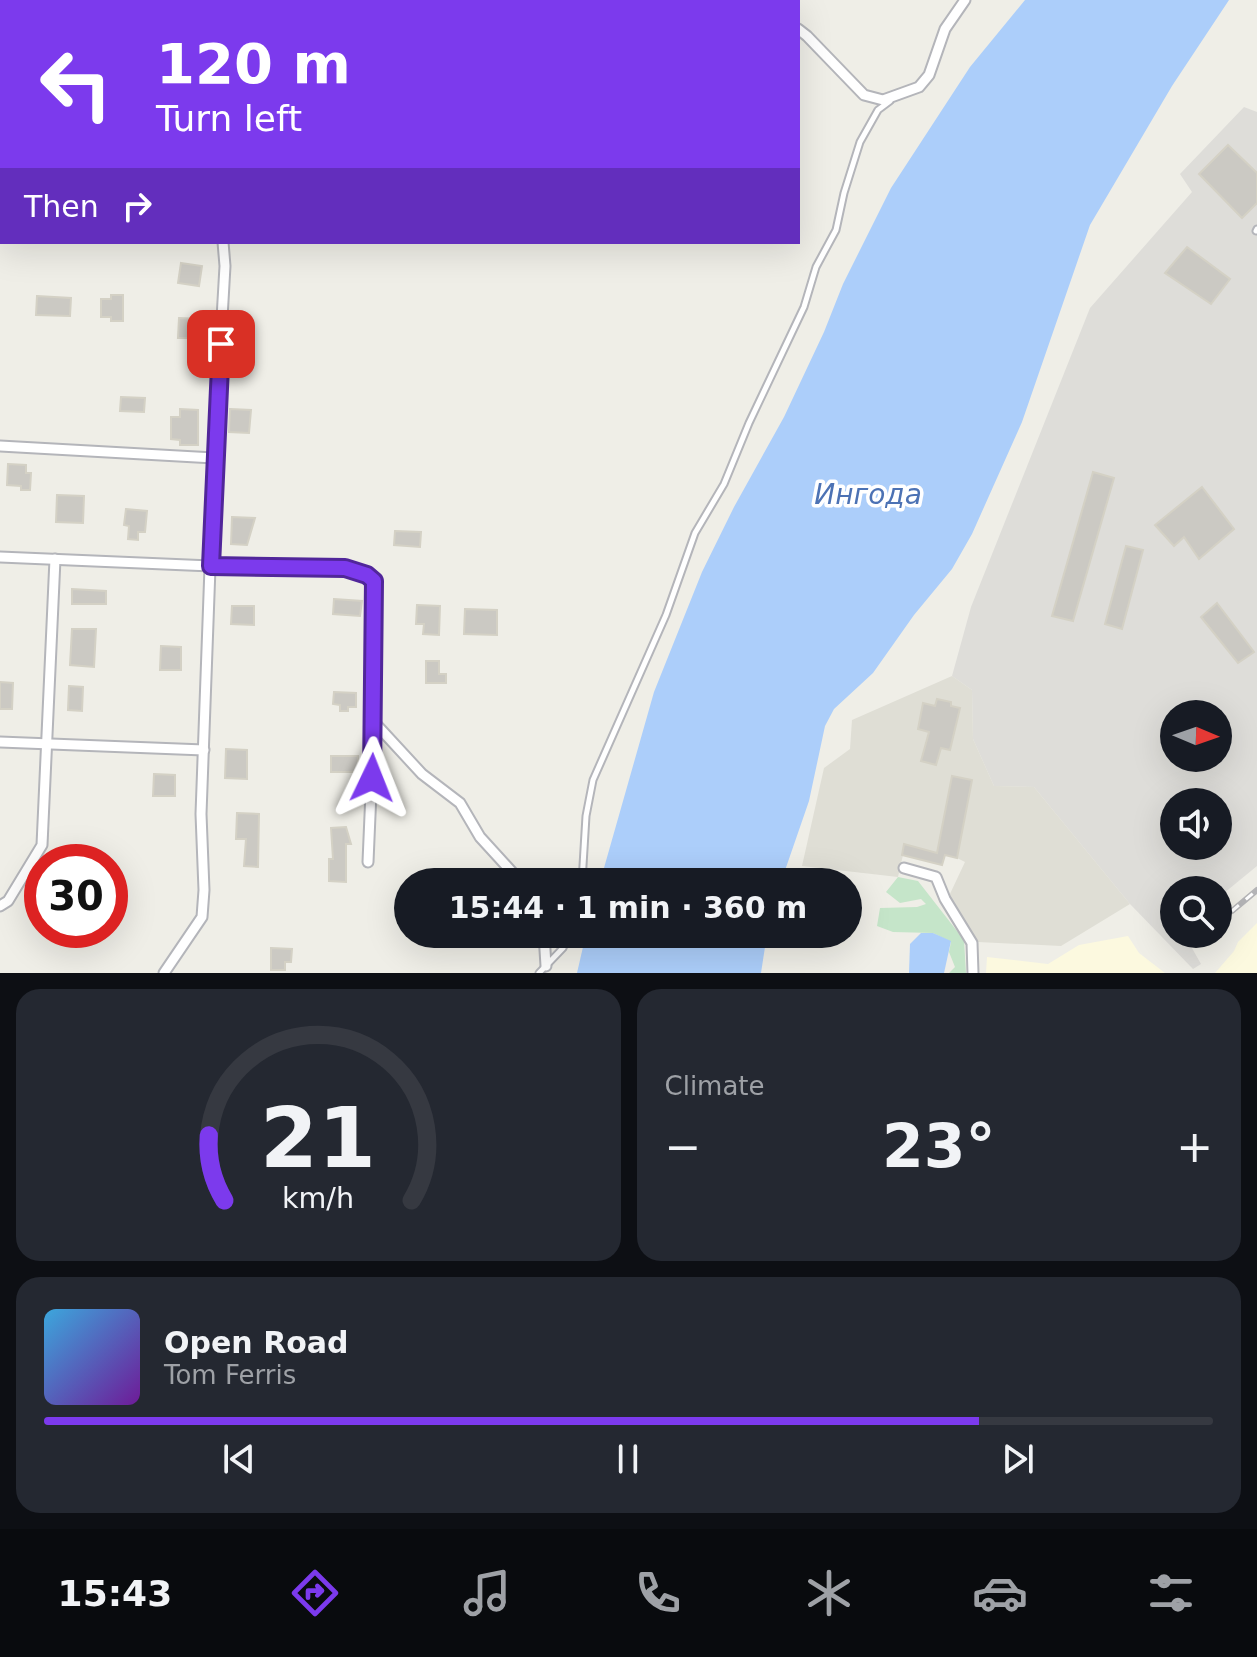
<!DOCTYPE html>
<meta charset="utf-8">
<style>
body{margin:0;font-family:"DejaVu Sans",sans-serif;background:#242831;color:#f1f3f6;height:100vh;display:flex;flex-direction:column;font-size:30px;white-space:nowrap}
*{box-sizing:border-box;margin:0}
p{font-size:26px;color:#9ea1a6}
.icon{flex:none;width:44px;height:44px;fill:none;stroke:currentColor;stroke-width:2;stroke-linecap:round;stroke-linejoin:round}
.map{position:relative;height:973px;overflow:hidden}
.sheet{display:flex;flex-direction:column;gap:16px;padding:16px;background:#0d0f14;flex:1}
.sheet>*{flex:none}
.hud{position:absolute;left:0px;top:0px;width:800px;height:244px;box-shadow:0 8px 32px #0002;background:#7c3aed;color:#fff;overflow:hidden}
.needle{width:52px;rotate:92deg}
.tools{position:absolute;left:1160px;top:700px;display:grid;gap:16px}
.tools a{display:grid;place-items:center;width:72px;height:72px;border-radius:50%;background:#171b24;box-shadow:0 8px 32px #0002;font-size:40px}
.speed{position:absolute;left:24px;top:844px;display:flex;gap:16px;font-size:40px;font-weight:700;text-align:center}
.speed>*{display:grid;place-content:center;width:104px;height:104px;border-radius:50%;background:#171b24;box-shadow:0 8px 32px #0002;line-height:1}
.speed .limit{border:12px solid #d22;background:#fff;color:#111}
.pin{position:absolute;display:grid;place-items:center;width:68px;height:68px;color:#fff;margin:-34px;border-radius:16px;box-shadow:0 4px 12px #0006}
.me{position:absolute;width:88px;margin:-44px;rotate:2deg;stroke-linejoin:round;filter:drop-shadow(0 0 6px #0008)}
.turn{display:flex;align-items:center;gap:28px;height:168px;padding:0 24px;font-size:36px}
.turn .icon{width:104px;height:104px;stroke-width:2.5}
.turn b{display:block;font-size:56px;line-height:68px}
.then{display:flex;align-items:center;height:76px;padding:0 24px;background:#0003;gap:16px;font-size:30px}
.big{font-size:60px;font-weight:800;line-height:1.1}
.sheet .tile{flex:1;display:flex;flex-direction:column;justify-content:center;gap:12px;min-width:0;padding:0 28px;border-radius:24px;background:#242831}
.sheet .dial{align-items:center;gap:0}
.dial svg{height:208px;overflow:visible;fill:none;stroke:#363941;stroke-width:7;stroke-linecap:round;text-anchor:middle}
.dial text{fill:#f1f3f6;stroke:none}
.song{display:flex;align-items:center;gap:24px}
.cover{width:96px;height:96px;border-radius:12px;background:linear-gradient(135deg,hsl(200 70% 55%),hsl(280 70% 35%))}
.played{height:8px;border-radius:4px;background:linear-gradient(90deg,#7c3aed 80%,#363941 80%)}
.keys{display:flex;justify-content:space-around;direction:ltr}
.heat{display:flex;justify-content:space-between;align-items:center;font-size:44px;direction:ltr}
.sheet .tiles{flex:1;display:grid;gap:16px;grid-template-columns:1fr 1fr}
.tile:last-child{grid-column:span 2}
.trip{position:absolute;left:394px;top:868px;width:468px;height:80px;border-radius:40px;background:#171b24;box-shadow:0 8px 32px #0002;font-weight:800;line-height:80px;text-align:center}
.tabs{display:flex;height:128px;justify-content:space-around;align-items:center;background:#090b0e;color:#9ea1a6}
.tabs .icon{width:56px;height:56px}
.tabs .active{color:#7c3aed}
.tabs b{font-size:36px;color:#f1f3f6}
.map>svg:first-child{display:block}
</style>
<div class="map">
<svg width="1257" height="973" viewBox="0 0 1257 973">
<rect width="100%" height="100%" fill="#efeee7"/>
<g fill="#fcf9df">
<path d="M1257,923v50h-42l19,-22 4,-9z"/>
<path d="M1128,936l11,17 26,20h-179l1,-16 61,7 31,-19z"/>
</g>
<path fill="#deddd9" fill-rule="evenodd" d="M1244,107l13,5v754l-39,32v-8h-44v44h10l17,30 -8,5 -63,-65 -96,-117 -40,-1 -21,-47 -1,-49 -20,-14 19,-69 119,-299 102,-116 -12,-18zM1174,714h44v44h-44zM1174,802h44v44h-44z"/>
<path fill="#dfded5" d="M952,676l20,14 1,49 21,47 40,1 96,117 -69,42 -83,-4 -29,-46 16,-34 -8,-4 -12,-3 -3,10 -39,-10 -5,22 -96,-11 22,-98 26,-19 2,-29z"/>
<path fill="#c5e5c9" d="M898,877l20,4 46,59 2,33h-17l6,-6 -6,-15 2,-10 -18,-9 -40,-1 -16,-6 3,-18 37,-1 9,-3 -5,-5 -21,4 -14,-11z"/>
<g fill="#accefa">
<path d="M1025,0h204l-57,86 -82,139 -68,197 -50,112 -20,35 -38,46 -41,58 -39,36 -9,17 -16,75 -28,81h-181l54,-190 48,-120 32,-65 50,-90 40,-85 19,-48 48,-96 79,-121z"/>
<path d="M921,933h12l18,8 -7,32h-35l1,-29z"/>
<path d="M586,934h181l-6,39h-184z"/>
</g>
<g fill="#cbc9c3" stroke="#d4d1c5" stroke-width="2">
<path d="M1228,145l29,28v30l-15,15 -43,-44z"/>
<path d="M1187,247l43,32 -19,25 -46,-31z"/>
<path d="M181,263l21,3 -3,20 -21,-3z"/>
<path d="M111,295h12v26h-12v-4h-10v-18h10z"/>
<path d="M37,296l34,2 -1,18 -34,-1z"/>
<path d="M179,318l21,1 -1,19h-21z"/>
<path d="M121,397l24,1 -1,14 -24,-1z"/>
<path d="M180,409l18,1v35h-18v-5l-9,-1v-22h9z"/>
<path d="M230,409l21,1 -2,23 -20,-1z"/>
<path d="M8,464l18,1v8h5l-1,17h-9v-4l-14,-1z"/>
<path d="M1093,472l21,6 -41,143 -21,-5z"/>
<path d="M1202,487l32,42 -35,30 -15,-22 -10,9 -19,-21z"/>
<path d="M57,495l27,1 -1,27 -27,-1z"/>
<path d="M126,509l21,2 -2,21h-7v8l-10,-1 1,-13 -5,-1z"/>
<path d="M232,517l23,1 -8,27 -16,-1z"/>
<path d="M395,531l26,1 -1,15 -26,-2z"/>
<path d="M1126,546l17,4 -21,79 -17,-5z"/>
<path d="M72,589l34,2v13h-34z"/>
<path d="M334,599l28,2 -2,15 -27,-2z"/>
<path d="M1217,603l37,49 -16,11 -37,-46z"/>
<path d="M417,605l23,1 -1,29 -16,-1 1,-10h-8z"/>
<path d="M232,606h22v19l-23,-1z"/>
<path d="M465,609l32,1v25l-33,-1z"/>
<path d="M72,629h24l-2,38 -24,-2z"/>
<path d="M161,646l20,1v23h-21z"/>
<path d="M426,661h13v13h7v9h-20z"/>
<path d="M0,682l13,1 -1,26h-12z"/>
<path d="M69,686l14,1 -1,24 -14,-1z"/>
<path d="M334,692l22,1v14h-8v4h-8v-6l-7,-1z"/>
<path d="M937,699l14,3v4l9,2 -10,42 -9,-2 -5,17 -15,-4 8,-29 -11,-3 5,-26 12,3z"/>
<path d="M226,749l21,1v29l-22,-1z"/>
<rect x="331" y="756" width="27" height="16"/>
<path d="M154,774l21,1v21h-22z"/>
<path d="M952,776l20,4 -15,78 -12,-3 -3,10 -40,-10 2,-11 33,9z"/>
<path d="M237,813l22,1 -1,53 -14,-1 2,-27h-10z"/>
<path d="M346,827l5,17h-5v38l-17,-1v-22h4l-2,-31z"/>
<path d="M271,948l21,1 -1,13h-6v8h-14z"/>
</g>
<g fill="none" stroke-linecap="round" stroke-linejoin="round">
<defs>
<g id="lane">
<path d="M1256,231l1,-2"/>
<path d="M582,882l4,-66 7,-36 73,-165 29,-82 29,-49 25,-61 55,-116 12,-40 20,-37 8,-37 16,-51 18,-32 12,-9"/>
<path d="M539,973l24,-25 6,-14"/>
</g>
<g id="street">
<path d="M0,1l2,2"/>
<path d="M275,2l1,-2"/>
<path d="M798,29l9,7 57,59 19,5 36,-13 10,-12 16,-46 20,-29"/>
<path d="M0,54l2,-1"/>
<path d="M0,446l214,12"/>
<path d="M0,557l211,9 134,2 22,7 7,6v141l-6,140"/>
<path d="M374,722l48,52 38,29 20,34 41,45"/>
<path d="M0,742l204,8"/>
<path d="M904,868l32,9 9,22 27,44 1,30"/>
<path d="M0,906l8,-5 34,-56 13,-286"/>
<path d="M544,934l2,32"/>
<path d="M164,973l38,-56 2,-27 -3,-76 13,-356 11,-192 -2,-24"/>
</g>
</defs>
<use href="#lane" stroke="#b4b5ba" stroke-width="9"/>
<use href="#street" stroke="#b4b5ba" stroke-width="13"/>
<path stroke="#9ec5ae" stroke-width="2" stroke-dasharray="8 4" stroke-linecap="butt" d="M157,0l2,2"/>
<use href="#lane" stroke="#fff" stroke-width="5"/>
<use href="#street" stroke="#fff" stroke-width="9"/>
<defs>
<path id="rail" d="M1232,911l25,-21"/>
</defs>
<use href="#rail" stroke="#b4b4b6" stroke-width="6"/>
<use href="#rail" stroke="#fff" stroke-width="3" stroke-dasharray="9" stroke-linecap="butt"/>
</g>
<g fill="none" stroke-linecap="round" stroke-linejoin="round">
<defs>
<path id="route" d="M221,344l-10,222 134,2 22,7 7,6 -2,197"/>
</defs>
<use href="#route" stroke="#51269a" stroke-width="20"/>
<use href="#route" stroke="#7c3aed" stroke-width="14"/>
</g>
<g text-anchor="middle" stroke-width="7" stroke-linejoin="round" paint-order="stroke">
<g font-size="28" font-style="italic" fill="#4c72b4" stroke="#fff">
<text x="868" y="504">Ингода</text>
</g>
</g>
</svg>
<div class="tools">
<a><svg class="needle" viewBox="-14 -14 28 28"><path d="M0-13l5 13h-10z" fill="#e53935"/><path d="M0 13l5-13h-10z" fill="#9ea1a6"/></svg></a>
<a><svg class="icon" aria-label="sound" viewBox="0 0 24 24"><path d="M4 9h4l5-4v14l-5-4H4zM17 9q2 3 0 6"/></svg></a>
<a><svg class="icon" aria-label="search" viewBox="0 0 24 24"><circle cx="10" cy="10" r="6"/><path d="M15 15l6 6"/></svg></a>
</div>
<div class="speed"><div class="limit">30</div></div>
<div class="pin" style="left:221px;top:344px;background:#d93025"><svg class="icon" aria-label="arrive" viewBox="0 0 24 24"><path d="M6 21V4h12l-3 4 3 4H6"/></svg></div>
<svg class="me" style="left:372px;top:778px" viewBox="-20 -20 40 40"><path d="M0-17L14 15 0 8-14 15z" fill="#7c3aed" stroke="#fff" stroke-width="4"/></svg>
<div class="trip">15:44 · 1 min · 360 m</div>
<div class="hud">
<div class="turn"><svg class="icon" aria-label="left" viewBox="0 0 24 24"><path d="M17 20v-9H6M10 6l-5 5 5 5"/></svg><div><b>120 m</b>Turn left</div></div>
<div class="then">Then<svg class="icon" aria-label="right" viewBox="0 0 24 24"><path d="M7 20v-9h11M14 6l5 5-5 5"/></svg></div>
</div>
</div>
<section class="sheet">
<div class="tiles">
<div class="tile dial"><svg viewBox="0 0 100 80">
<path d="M14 69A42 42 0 1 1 86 69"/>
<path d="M14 69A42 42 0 0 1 8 44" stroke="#7c3aed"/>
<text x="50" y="56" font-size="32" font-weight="700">21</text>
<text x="50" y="72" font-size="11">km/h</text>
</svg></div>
<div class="tile"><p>Climate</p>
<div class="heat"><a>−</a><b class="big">23°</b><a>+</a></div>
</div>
<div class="tile">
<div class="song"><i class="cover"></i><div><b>Open Road</b><p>Tom Ferris</p></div></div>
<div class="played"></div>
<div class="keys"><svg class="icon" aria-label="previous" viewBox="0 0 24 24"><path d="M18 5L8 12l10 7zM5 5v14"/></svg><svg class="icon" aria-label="pause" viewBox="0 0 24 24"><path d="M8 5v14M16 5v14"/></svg><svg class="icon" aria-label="next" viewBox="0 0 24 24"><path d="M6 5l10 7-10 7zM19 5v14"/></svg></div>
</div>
</div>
</section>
<nav class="tabs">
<b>15:43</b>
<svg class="icon active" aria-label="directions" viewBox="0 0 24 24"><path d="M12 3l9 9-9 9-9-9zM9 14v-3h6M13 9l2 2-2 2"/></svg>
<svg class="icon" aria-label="music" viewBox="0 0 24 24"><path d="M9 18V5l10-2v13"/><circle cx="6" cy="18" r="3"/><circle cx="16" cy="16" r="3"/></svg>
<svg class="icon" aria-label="phone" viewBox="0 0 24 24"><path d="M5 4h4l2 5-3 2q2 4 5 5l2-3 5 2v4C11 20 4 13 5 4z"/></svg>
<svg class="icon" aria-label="climate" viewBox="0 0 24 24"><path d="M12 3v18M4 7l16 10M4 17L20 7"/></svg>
<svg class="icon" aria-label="car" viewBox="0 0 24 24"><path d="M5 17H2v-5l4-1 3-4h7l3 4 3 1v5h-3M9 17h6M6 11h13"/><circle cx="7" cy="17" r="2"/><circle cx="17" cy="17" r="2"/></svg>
<svg class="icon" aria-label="filters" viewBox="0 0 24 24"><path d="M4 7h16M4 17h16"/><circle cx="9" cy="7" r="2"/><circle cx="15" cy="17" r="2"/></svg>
</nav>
